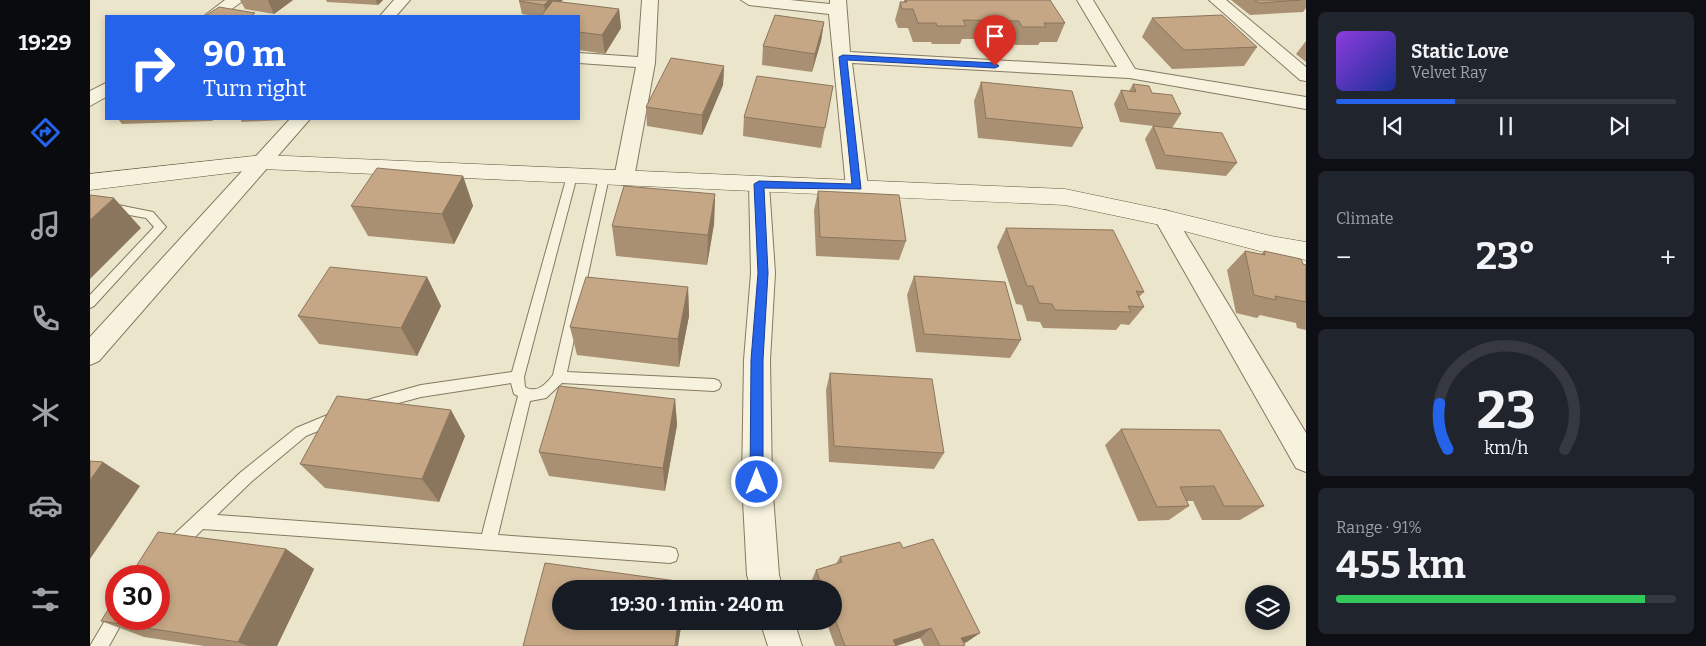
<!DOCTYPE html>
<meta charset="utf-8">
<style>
body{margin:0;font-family:Bitter,serif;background:#20242c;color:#f1f3f6;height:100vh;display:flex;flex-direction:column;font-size:19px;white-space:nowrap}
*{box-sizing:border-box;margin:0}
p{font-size:16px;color:#9ea1a6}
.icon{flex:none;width:28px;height:28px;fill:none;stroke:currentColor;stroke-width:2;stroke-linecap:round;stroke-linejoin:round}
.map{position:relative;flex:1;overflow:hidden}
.details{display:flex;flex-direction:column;gap:12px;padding:12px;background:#0d0f14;width:400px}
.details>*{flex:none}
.banner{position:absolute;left:15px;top:15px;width:475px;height:105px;border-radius:0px;box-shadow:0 2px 8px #0003;background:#2563eb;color:#fff;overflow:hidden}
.fabs{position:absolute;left:1155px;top:585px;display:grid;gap:10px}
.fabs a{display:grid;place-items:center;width:45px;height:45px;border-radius:50%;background:#171b24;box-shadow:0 2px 8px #0003;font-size:25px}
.speed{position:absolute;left:15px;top:565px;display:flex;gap:10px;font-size:25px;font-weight:700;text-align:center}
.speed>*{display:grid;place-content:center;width:65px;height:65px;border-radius:50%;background:#171b24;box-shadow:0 2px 8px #0003;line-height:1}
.speed .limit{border:8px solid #d22;background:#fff;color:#111}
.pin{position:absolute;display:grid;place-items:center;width:42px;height:42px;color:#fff;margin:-51px -21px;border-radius:50% 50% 50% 0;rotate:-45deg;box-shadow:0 0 5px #0007}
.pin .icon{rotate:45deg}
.me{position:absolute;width:55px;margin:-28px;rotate:0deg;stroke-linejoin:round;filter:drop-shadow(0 0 4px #0008)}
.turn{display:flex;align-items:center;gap:18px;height:105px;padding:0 15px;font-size:22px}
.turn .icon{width:65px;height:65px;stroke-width:2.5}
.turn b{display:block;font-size:35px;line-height:42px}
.big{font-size:38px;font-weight:700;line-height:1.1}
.details .card{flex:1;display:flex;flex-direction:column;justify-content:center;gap:8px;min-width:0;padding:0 18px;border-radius:8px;background:#20242c}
.details .dial{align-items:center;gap:0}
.dial svg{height:130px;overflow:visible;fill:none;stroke:#363941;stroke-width:7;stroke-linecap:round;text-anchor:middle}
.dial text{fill:#f1f3f6;stroke:none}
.song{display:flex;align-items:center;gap:15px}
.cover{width:60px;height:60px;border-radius:8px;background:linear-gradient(135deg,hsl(270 70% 55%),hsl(230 70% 35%))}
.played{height:5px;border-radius:2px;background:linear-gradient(90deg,#2563eb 35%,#363941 35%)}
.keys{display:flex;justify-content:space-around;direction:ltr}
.heat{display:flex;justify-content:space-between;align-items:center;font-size:28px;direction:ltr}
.charge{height:8px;border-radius:4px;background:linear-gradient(90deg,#34c759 91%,#363941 0)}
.trip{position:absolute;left:462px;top:580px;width:290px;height:50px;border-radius:25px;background:#171b24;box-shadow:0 2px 8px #0003;font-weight:700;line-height:50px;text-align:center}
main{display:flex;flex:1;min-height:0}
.tabs{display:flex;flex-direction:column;width:90px;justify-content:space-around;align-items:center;background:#090b0e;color:#9ea1a6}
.tabs .icon{width:35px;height:35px}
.tabs .selected{color:#2563eb}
.tabs b{font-size:22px;color:#f1f3f6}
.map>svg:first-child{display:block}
</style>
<main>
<nav class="tabs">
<b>19:29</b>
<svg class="icon selected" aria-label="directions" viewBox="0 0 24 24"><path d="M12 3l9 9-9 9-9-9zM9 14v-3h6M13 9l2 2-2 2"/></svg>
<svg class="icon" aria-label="music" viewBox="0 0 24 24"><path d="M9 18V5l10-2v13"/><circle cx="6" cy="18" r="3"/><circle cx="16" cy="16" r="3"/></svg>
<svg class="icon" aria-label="phone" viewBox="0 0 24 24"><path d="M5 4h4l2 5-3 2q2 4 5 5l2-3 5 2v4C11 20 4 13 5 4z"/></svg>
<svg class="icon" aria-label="climate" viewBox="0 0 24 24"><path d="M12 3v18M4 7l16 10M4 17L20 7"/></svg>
<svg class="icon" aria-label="car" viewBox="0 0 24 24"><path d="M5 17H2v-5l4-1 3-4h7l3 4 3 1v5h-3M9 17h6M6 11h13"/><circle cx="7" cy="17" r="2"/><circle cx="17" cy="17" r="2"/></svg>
<svg class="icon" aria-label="filters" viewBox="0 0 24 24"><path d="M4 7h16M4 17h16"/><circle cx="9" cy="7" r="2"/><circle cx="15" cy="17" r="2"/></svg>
</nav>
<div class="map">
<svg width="1216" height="646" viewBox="0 0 1216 646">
<rect width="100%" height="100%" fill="#ebe5cb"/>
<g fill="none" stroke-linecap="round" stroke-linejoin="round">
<defs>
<g id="lane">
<path d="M482,173l5,3 -53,201 1,10c12,7 21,-3 28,-12l46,-198 5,-3 5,3 -42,195 147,7 5,2 2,4 -2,4 -5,2 -152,-8 -16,15 -16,3 -32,134 172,12 6,2 2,6 -2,6 -6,2 -467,-34 -23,23 -6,2 -6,-2 -2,-6 2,-6 73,-68 55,-44 41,-17 5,2 2,4 -2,4 -36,15 -55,46 -34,33 265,19 36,-138 -4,-2 -3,-11 -90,14 -56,15 -5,-2 -2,-4 2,-4 61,-17 91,-13 55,-196z"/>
<path d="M23,204l40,8 13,15 -72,79 -4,2v-13l64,-68 -8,-9 -33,-6 -23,1v-8z"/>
<path d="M26,610v9h8l-15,27h-19l20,-34z"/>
</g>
<g id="street">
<path d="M135,0h19l-22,16h-18z"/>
<path d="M304,0h16l-14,16h-16z"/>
<path d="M552,0h16l-3,63 -21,115 -3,5 -7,2 -7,-2 -3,-5 22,-111 -57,-4v-10l59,4z"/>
<path d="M651,0h49l40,4v-4h16l4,52 267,15 -40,-67h16l42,69 171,28v12l-177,-31 -277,-15 16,124 -4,5 -7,2 -7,-2 -4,-5 -17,-173 -80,-9z"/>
<path d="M1119,0h17l80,67v14l-6,-1z"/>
<path d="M16,83v14l-16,9v-15z"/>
<path d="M200,119h20l-211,242 -9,4v-28z"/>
<path d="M669,177l7,2 3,5 6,89 -5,87 2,122 7,93 4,14h-32l-4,-14 -5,-93 2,-122 7,-87 -2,-89 3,-5z"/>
<path d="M1075,210l8,3 133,220v39l-10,-4 -142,-250 3,-5z"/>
<path d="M670,621h34l8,25h-34z"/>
</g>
<path id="secondary" d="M173,155l802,34 100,21 106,26 35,6v18l-35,-6 -106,-28 -100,-21 -802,-36 -173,21v-16z"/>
</defs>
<use href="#lane" stroke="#867961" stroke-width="2"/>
<use href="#street" stroke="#867961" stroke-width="2"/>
<use href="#secondary" stroke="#685b43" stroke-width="1"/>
<use href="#lane" fill="#f6f2de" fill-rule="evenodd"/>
<use href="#street" fill="#f6f2de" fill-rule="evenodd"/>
<use href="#secondary" fill="#f6f2de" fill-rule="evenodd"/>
</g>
<g fill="#a99072">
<path d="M150,0h53l-19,14 -29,-5z"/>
<path d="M236,0h57l-5,5 -51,-3z"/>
<path d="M814,0h146l15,23 -8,19h-17l-2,3h-23l-3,-6h-50l-2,5h-28l-1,-2h-18l-5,-14h-10l-3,-8 5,-18h4z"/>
<path d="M1141,0h75v8l-3,4 -53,3z"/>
<path d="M429,1l42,1 58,7 2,19 -16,26 -26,-4v-34h-44l-13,-2z"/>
<path d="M1062,18l105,29 -13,19 -72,3 -30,-32z"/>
<path d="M734,22l-3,19 -9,31 -50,-7 1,-19z"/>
<path d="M1216,41v21l-10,-8z"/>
<path d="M634,66l-1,19 -21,50 -55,-9 -1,-19z"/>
<path d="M891,82l102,46 -11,19 -94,-9 -4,-37z"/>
<path d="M1043,84l19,9 29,21 -9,14 65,35 -11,13 -70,-7 -11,-30 8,-13 -33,-4 -6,-18 7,-14 8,1z"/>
<path d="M743,86l-12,62 -78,-12 1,-19z"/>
<path d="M28,119h97l-3,2 -90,3z"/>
<path d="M150,119h45l-1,1 -42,2z"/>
<path d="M373,176l10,30 -19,38 -86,-8 -17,-30z"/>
<path d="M728,191l88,50 -7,19 -83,-4 -2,-46z"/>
<path d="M625,194l-1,30 -7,41 -91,-9 -4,-30z"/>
<path d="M916,228l138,64 -5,5 5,10 -15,18 -8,-1 -5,6 -73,-2 -3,-6 -13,-1 -5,-16 -6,-1 -19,-57z"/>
<path d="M1155,251l16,3 3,-3 42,14v65l-9,-2 -1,-5 -36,-8 -3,3 -21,-5 -9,-43z"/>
<path d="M824,276l107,64 -11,18 -94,-6 -9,-57z"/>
<path d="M337,277l14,29 -24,50 -98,-12 -21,-28z"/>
<path d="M598,287l1,29 -10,51 -102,-12 -7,-28z"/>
<path d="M740,373l114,80 -10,16 -105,-7 -3,-72z"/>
<path d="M585,399l2,26 -12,66 -116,-15 -10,-24z"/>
<path d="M1031,429l143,77 -24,14h-38l-9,-19h-6l2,5 -20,14 -31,1 -33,-76z"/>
<path d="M375,436l-26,66 -114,-14 -25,-24z"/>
<path d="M813,548l64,94 -3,1 -1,3h-39l-4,-8 -24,8h-61l-9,-25h8v-32h-20l-3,-7 5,-12 20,-6 4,-7z"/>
<path d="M196,549l28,20 -37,77h-73l-60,-9 -43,-16z"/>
</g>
<g fill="#8a755d">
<path d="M179,0h24l-19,14 -6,-13z"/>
<path d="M286,0h7l-5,5z"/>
<path d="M459,0h14l-15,16h-2l-2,-11z"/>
<path d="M529,9l2,19 -16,26 -3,-19z"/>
<path d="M734,22l-3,19 -9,31 3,-18z"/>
<path d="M634,66l-1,19 -21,50v-20z"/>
<path d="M373,176l10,30 -19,38 -12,-30z"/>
<path d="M625,194l-1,30 -7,41 1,-30z"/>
<path d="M24,198l27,30 -51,51v-59z"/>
<path d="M337,277l14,29 -24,50 -16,-28z"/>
<path d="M598,287l1,29 -10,51 -1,-28z"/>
<path d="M585,399l2,26 -12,66 -2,-23z"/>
<path d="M361,410l14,26 -26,66 -17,-23z"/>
<path d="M13,462l37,24 -50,73v-79z"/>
<path d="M196,549l28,20 -37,77h-29l-10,-4z"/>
<path d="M588,621h4l-4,25h-3z"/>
<path d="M841,628l-11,10 -24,8 -3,-6z"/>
<path d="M890,633l-13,9 -13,4 7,-8z"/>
</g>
<g fill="#c5a785" stroke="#8a755d">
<path d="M431,0h28l-5,5 -25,-4z"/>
<path d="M816,0h144l15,23h-21l2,4h-24l-3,-6 -56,-1 3,6h-29l-1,-3h-18l-5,-14h-11l-2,-7h7z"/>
<path d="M1165,0h46l-42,3z"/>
<path d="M463,1l66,8 -17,26 -23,-3v-16h-38z"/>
<path d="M129,7l36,6 -4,3h-46z"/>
<path d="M685,15l49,7 -9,32 -52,-8z"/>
<path d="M1132,15l35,32 -73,3 -32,-32z"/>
<path d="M581,58l53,8 -22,49 -56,-8z"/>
<path d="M667,76l76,10 -8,42 -81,-11z"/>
<path d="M891,82l91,9 11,37 -97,-10z"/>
<path d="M1043,84l16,2 3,7 20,2 9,19 -53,-5 -7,-19 15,2z"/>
<path d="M1063,126l69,7 15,30 -72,-8z"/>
<path d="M287,168l86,8 -21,38 -91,-8z"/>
<path d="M534,186l91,8 -7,41 -96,-9z"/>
<path d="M728,191l81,4 7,46 -86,-4z"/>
<path d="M0,195l24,3 -24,22z"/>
<path d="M916,228l107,2 31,62 -8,-1 8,16 -16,-1 3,6 -76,-2 -3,-6 -13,-1 -6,-17h-6z"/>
<path d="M1155,251l20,4 -1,-4 37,8 2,5 3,1v37l-31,-6 1,4 -22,-5z"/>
<path d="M240,267l97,10 -26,51 -103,-12z"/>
<path d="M824,276l91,6 16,58 -97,-6z"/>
<path d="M496,277l102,10 -10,52 -108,-12z"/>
<path d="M740,373l102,6 12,74 -110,-7z"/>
<path d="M469,386l116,13 -12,69 -124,-16z"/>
<path d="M247,396l114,14 -29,69 -122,-15z"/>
<path d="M1031,429l99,1 44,76h-40l-10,-20 -34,1 9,19 -32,1z"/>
<path d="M0,461l13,1 -13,18z"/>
<path d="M68,532l128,17 -48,93 -137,-21 15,-24v22h43v-43h-29z"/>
<path d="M843,539l47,94 -19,5 4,7 -4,1h-21l-9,-18 -38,12 3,6h-51l-11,-30v-27h-11l-7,-19 26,-8 -2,-5 60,-15 3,6z"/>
<path d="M455,563l139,19 -1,7h-122v32h117l-3,25h-152z"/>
</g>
<path fill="#2563eb" stroke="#184099" d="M753,55l152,8 4,3 -4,2 -148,-8 14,129 -97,-1 4,85 -5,87v122l-2,4 -4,2 -5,-2 -2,-4 1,-122 7,-87 -4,-89 5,-3 93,3 -13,-127z"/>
</svg>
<div class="fabs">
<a><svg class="icon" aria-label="layers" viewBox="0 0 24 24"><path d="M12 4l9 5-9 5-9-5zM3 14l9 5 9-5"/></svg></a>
</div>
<div class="speed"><div class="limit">30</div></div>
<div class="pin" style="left:905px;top:66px;background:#d93025"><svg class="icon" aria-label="arrive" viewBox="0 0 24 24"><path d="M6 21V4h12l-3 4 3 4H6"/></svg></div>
<svg class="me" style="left:667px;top:482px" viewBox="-20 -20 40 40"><circle r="17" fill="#2563eb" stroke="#fff" stroke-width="3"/><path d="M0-11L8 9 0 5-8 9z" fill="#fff"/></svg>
<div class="trip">19:30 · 1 min · 240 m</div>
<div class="banner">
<div class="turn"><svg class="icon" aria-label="right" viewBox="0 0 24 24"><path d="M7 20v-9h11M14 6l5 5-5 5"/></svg><div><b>90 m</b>Turn right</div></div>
</div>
</div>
<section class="details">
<div class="card">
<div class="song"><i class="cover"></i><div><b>Static Love</b><p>Velvet Ray</p></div></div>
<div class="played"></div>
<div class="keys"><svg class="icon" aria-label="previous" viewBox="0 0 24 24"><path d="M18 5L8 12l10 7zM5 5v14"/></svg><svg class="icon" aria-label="pause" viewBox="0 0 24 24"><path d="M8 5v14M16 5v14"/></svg><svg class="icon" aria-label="next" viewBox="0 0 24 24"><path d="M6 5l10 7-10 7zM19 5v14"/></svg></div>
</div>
<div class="card"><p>Climate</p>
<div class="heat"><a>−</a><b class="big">23°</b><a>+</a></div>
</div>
<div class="card dial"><svg viewBox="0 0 100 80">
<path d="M14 69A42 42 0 1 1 86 69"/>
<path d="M14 69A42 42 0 0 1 9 41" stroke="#2563eb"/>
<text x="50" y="56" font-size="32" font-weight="700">23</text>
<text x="50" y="72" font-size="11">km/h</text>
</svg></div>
<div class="card"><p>Range · 91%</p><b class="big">455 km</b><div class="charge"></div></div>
</section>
</main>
